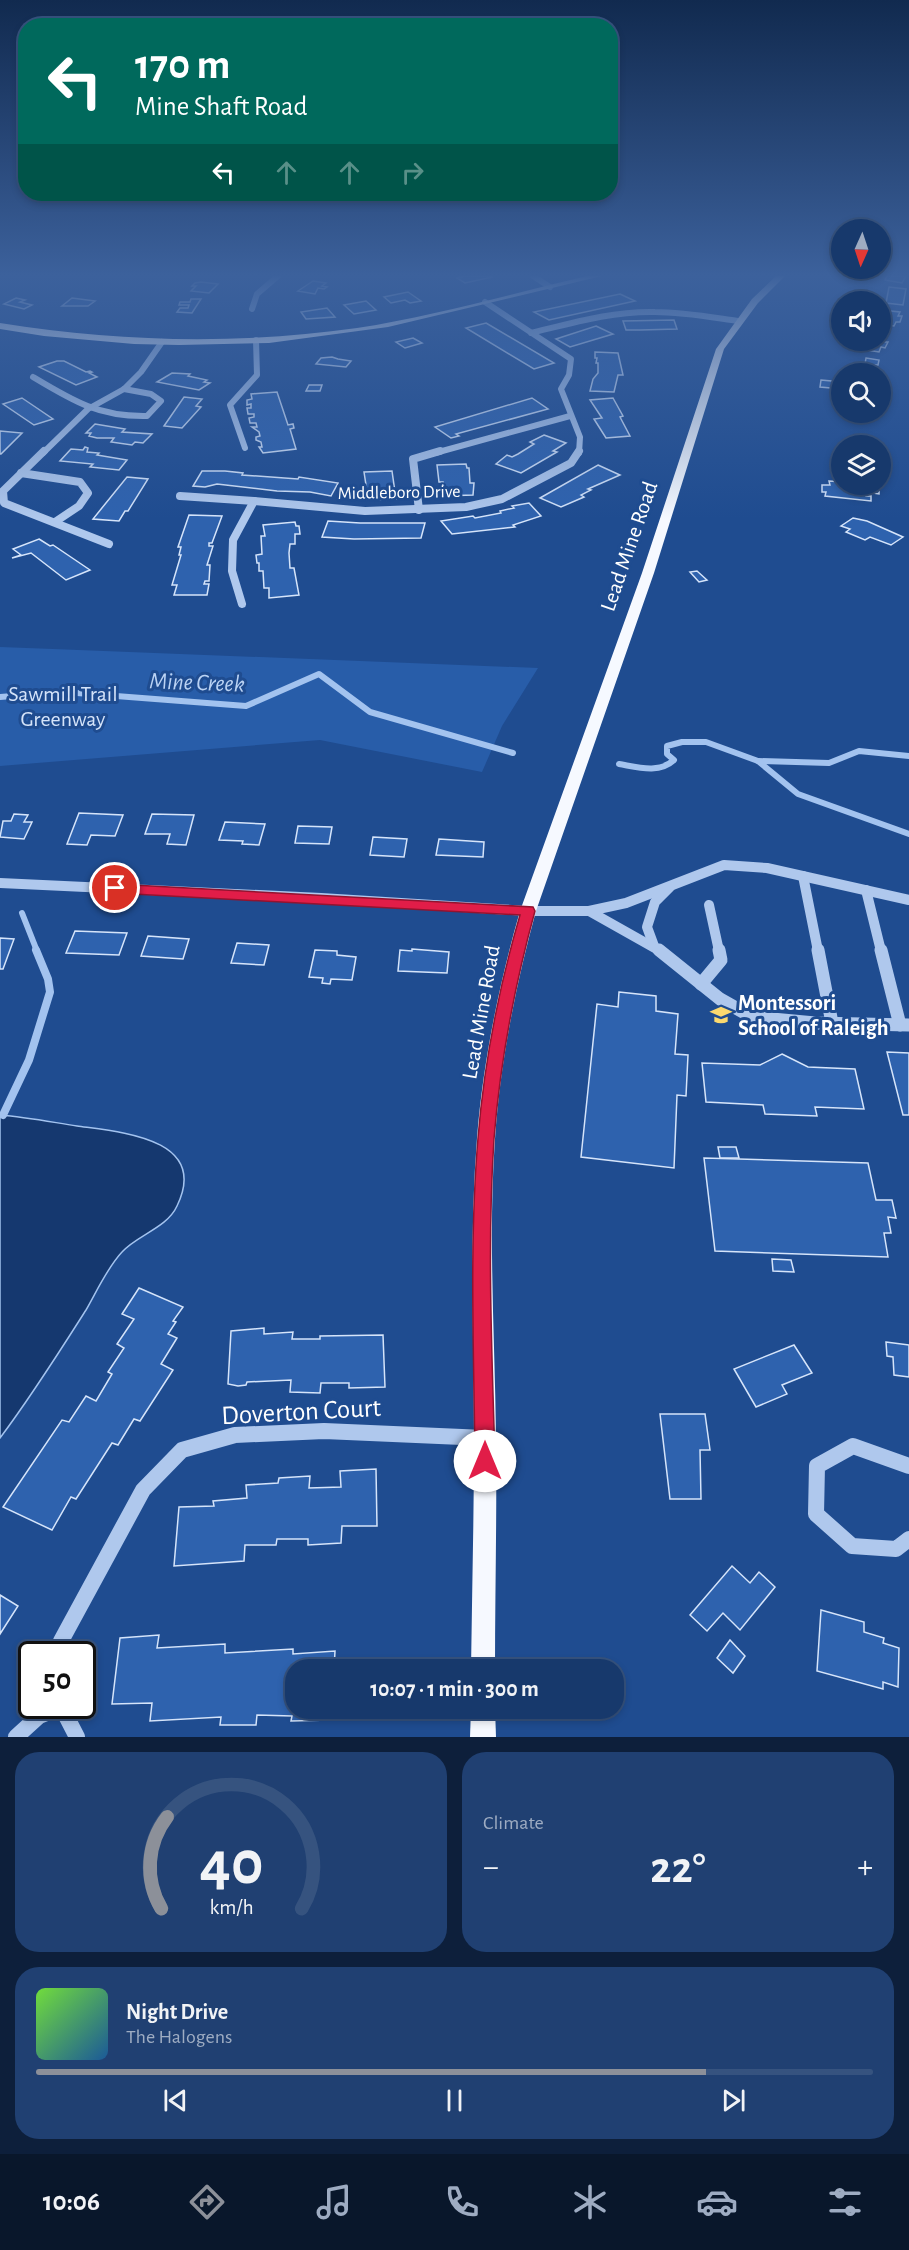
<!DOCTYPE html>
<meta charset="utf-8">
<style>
body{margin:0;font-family:"Alegreya Sans",sans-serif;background:#204072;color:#f1f3f6;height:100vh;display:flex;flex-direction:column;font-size:22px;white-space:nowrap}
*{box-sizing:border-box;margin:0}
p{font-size:20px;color:#9eacc2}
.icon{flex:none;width:33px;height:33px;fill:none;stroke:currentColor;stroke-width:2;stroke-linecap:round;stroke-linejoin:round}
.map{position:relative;height:1737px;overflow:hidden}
.details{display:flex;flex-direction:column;gap:15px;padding:15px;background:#0d1f3b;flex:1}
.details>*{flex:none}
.guide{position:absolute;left:18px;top:18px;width:600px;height:183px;border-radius:24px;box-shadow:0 3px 9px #0003,0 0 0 2px #36537f;background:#00695c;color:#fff;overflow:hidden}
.needle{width:39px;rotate:183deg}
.fabs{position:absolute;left:831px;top:219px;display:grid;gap:12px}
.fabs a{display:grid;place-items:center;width:60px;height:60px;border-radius:50%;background:#17396c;box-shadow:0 3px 9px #0003,0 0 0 2px #36537f;font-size:30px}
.speed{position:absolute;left:18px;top:1641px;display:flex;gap:12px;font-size:30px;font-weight:700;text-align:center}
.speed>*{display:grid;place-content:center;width:78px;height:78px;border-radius:50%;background:#17396c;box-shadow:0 3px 9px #0003,0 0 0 2px #36537f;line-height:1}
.speed .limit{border:3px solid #111;border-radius:9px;background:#fff;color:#111}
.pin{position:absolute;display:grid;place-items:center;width:51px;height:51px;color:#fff;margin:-26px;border:3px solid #fff;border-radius:50%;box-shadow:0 2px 6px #0007}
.me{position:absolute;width:66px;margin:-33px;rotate:0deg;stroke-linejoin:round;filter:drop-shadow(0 0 4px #0008)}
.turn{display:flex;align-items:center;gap:21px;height:126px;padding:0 18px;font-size:27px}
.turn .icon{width:78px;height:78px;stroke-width:2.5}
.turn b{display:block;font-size:42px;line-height:51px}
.lanes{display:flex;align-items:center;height:57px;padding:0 18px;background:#0003;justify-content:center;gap:30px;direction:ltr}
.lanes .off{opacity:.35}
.big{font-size:45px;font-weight:700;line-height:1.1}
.details .widget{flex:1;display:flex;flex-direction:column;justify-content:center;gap:9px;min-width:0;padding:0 21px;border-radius:24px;background:#204072}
.details .dial{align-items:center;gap:0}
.dial svg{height:156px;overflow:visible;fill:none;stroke:#36537f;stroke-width:7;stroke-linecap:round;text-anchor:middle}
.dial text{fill:#f1f3f6;stroke:none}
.song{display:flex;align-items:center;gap:18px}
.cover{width:72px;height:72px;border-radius:9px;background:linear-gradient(135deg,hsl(100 70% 55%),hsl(210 70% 35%))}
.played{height:6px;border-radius:3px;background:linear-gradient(90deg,#8c9099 80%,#36537f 80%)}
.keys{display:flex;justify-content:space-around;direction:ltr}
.heat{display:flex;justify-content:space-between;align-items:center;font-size:33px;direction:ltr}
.details .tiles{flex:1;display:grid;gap:15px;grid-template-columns:1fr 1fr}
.widget:last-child{grid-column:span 2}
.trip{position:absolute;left:285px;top:1659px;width:339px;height:60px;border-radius:24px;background:#17396c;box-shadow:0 3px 9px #0003,0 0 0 2px #36537f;font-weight:700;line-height:60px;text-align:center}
.menu{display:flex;height:96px;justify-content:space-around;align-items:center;background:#09172b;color:#9eacc2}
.menu .icon{width:42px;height:42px}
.menu .selected{color:#8c9099}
.menu b{font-size:27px;color:#f1f3f6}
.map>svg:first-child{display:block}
</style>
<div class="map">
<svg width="909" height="1737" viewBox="0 0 909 1737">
<rect width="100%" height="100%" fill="#1f4c90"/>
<path fill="#285da9" d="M0,647l53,2 485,19 -36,58 -20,46 -162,-32 -320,26z"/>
<path fill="#15386f" stroke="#a3c3ef" stroke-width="1.5" d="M0,1115c26,2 51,7 77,11 43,6 133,12 100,80 -10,22 -40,29 -55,46 -15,16 -25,39 -36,58 -28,44 -55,87 -86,128z"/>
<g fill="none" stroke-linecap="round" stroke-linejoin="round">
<g stroke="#a3c3ef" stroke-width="6">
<path d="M0,697l64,-5 182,14 73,-32 51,38 143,41"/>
<path d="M758,761l71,2 30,-12 50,5"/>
<path d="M619,764c18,3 40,10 55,-4l-7,-6v-8l15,-4h24l52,19 40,33 111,40"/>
<path d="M22,913l15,38"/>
</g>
<path stroke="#a3c3ef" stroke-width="8" d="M3,1115l26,-55 21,-68 -2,-13 -12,-29"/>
</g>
<g fill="#2e62ae" stroke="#d5e4fa" stroke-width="1.5">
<path d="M465,276h26l1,1 -27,6 -8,-5z"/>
<path d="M887,276h19l-4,7 -17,-3z"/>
<path d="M313,281l13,2 -4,3 5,1 -3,2 -6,-1 -3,6 -17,-3z"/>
<path d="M201,282l17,2 -9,9 -18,-2 5,-5h-4l3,-3z"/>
<path d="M889,287l17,2 -3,16 -17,-2z"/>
<path d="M408,292l13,9 -11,2 -5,-3 -14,3 -7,-6z"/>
<path d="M620,294l15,7 -86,19 -15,-8z"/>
<path d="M16,298l9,2 -5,2 12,3 -8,4 -20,-5z"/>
<path d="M72,298l23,3 -7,5h-26z"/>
<path d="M191,299h10l-9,14 -15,-1 3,-4h8l1,-3h-10l1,-3h10z"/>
<path d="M366,301l10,9 -22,4 -10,-9z"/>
<path d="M327,308l8,9 -29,2 -5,-7z"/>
<path d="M881,310l19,2 -2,4h4l-2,6h-4l-2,4 -14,-2z"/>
<path d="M674,320l3,9 -37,1h-14l-3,-9z"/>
<path d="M486,323l68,40 -20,6 -68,-41z"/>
<path d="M596,326l17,8 -43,13 -14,-8z"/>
<path d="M880,333l5,1 -2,8h5l-3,6 -4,-1 -2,5 -20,-3 4,-9h17z"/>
<path d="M413,338l9,5 -17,5 -9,-6z"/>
<path d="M595,352l23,1 5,22h-5l-4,17 -24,-1 3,-12 5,-6v-10h-2l1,-5h-2z"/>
<path d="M332,357l6,2 13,2 -5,6 -30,-3 5,-6z"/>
<path d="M866,358l13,2 -1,5h-4l-2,9 -16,-1 2,-10 7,1z"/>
<path d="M57,361h7l22,11 4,-1 2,1 -3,1 8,4 -21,8 -37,-18z"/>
<path d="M172,373l18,1 -2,2 19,4 -3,2 6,1 -11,7 -42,-8z"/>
<path d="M821,380l21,2v7l-22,-2z"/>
<path d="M309,385h13l-2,6h-14z"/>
<path d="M277,392l11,33 5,-1 1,4 -4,1 6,20 -33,4 -4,-6h3l-1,-5 -5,-2v-3l4,-1 -1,-4 -7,-5h5l-1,-4h-6l-1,-5 5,-1v-3h-6l-1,-6h4v-4l-4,1v-5l5,-1 -1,-5z"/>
<path d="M184,397l18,2 -6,7 5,1 -19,21 -18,-2z"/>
<path d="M22,398l31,21 -19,6 -31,-21z"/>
<path d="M532,398l16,11 -92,25 3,2 -8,2 -16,-11z"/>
<path d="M613,398l10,18 -3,1 10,19 -24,2 -12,-19 8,-1 -12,-18z"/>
<path d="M848,412h24l-4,7 -21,-2z"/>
<path d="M95,424l30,5 -3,3 30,2 -9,9 -8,-1 -3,3 -21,-3 3,-4h-17l-8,-2 2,-3h-5z"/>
<path d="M0,431l22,2 -21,21h-1z"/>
<path d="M544,435l22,8 -13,8 4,1 -36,21 -25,-9 11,-9 5,2 6,-3 16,-10 -4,-2z"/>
<path d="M85,447l3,1 -1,4 12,1 -2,2 30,5 -8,10 -29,-3 3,-3 -33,-3 11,-12 12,1z"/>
<path d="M466,464l1,4h2l1,15h4l-1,12 -30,1v-14h-4l-2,-17z"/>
<path d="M598,465l22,10 -32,14 3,1 -10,5 3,2 -23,10 -21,-9z"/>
<path d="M202,471h23l18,2 -1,2 56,4 1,-2 39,6 -7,13 -21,-4 -33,-1 -60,-7 -12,3 -12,-1z"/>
<path d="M392,471l4,28 -32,1 -4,-11h5l-1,-4h2l-2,-13z"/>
<path d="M127,477l21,2 -20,32h-3l-6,10 -26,-2z"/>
<path d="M829,481l13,1v2l37,2v8l-13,-2v4h5v5l-46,-5 1,-4h-4v-7h8z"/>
<path d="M529,503l12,13 -28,9 2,2 -63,7 -11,-13 32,-5 2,2 26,-5 -1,-2 14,-3 -2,-2z"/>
<path d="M189,515l33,1 -10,27h-3v3h4l-6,19h3l-1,16h-4l-1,3h5l-2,11h-33l3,-10h-5l9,-30h-2l2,-8h-3z"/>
<path d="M853,518l14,3 36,16 -12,8 -21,-8 -5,3 -19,-8 4,-3 -9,-3z"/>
<path d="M328,521l32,2h65l-4,15 -67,1 -32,-2z"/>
<path d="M295,522l1,4h3l1,8h-5v10h-5l-1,9 1,15h4l5,27 -30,3v-10h-5l-1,-17h-4v-8h-2l-1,-8 6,-1 -1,-18h4l-2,-11z"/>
<path d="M39,539l11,7 3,-1 37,25 -24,10 -35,-27 -19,5 9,-3 -8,-6z"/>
<path d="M697,571l10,9 -8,2 -9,-10z"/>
<path d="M79,813l44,2 -8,21 -24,-1 -4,10 -20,-1z"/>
<path d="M14,814l14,1 -4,7h8l-8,17 -24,-2 3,-16h8z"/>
<path d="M152,814l42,1 -8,30 -19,-1 3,-10h-25z"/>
<path d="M225,822l40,2 -6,21 -17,-1 1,-3 -24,-1z"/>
<path d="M298,826l34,1 -3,17 -34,-1z"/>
<path d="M373,837l34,2 -3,18 -34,-2z"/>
<path d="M439,839l45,3 -1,15 -47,-2z"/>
<path d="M75,931l52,2 -8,22 -53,-2z"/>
<path d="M148,936l41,3 -6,20 -42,-3z"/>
<path d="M0,938l14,1 -11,30h-3z"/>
<path d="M237,943l32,2 -5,20 -33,-2z"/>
<path d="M412,949l37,3 -2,21 -49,-2 2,-21 12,1z"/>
<path d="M315,950l22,1v4l19,2 -4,23 -21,-1 -1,5 -8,-1 1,-5 -14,-1z"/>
<path d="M619,992l37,4v15l22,3 -3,40 13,1 -2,41 -9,-1 -3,73 -93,-11 16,-153 21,3z"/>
<path d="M887,1052l22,1v62h-6z"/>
<path d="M782,1054l26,13 47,2 9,40 -49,-2 2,9 -52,-2 -2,-9 -57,-3 -4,-39 58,2z"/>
<path d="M718,1147h18l3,11h-19z"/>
<path d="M704,1158l164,5 8,37h16l4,18 -8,-1 3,16h-7l4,24 -173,-6z"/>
<path d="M772,1259l19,1 3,12 -21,-1z"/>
<path d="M139,1288l44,19 -10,14 3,1 -8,12 9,4 -16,26 12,6 -33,51 -6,-2 -16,26 -6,-2 -36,56 -5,-2 -19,33 -49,-23 59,-87 7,2 17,-26 10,5 16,-27 -4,-2 16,-24 -7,-4 17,-25 -12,-5z"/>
<path d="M264,1328v6l29,-2 -1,7h28v-3l63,-1 2,52 -36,1v-5h-28l-1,10 -30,-1 1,-12 -44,2 -1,3 -8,1 -10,-2 3,-53z"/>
<path d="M886,1342l23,3v32l-15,-2 -1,-18 -6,-1z"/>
<path d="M794,1345l18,28 -30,12 5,9 -31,13 -22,-38z"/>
<path d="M660,1414h45l5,36h-10l1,49h-31z"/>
<path d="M376,1469l1,57h-35l-1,17 -33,2v-6h-31l-1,6h-31l-1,16 -70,5 5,-59 35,-1 -1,-5 34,-3 -1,-13 32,-2 1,-5 31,-2 -1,12 32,-1 -1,-16z"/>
<path d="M732,1566l18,17 9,-11 16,15 -35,43 -17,-17 -16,18 -17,-16z"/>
<path d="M0,1595l18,11 -18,28z"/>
<path d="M821,1610l43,12v10l20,6 -1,5 16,5 -1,39 -15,-5v7l-66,-18z"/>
<path d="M159,1635l-2,13 68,-4v9l68,-4v5l42,-3 -1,19h-38v38h35l-1,12 -39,1 1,-5 -35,-1 -1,10h-36l1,-8 -71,4 2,-18 -40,1 8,-66z"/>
<path d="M730,1640l15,16 -12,17 -16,-15z"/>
</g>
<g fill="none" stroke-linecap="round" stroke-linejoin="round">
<g stroke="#afc8ed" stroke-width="6">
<path d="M533,276l17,11"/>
<path d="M485,302l86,57 -2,16 -8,14 19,48 -1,16"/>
<path d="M252,309l5,-15 21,-18"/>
<path d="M531,333c41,-10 81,-22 124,-21 28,0 55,5 83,9"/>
<path d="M33,377c40,24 66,40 114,39l14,-15 -10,-7 -27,-5"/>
<path d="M245,448l-15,-43 27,-30 -1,-35"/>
<path d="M43,453l45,-44 36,-20 17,-17 21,-30"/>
<path d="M435,453l135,-37"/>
</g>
<g stroke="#afc8ed" stroke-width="8">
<path d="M44,451l-41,40 1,12 105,41"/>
<path d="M21,473l59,9 8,11 -9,13 -24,16"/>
<path d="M180,496l74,5"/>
<path d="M419,510l-6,-51 27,-8"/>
<path d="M242,604l-10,-33 1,-31 21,-39 111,10 101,-4 36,-8 69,-36 8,-12"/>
</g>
<g stroke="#afc8ed" stroke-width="10">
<path d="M803,876l15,75"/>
<path d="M0,883l321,15 207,13h61l37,-8 98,-38 43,3 142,32"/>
<path d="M866,890l15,61"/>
<path d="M709,905l10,46"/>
<path d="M589,911l71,40"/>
<path d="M654,946l-7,-19 8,-25 15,-15"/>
</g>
<g stroke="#afc8ed" stroke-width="13">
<path d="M659,950l61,49 32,18 63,6 94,2"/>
<path d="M818,950l14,73"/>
<path d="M881,950l19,75"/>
<path d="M701,984l20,-24 -2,-10"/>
</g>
<g stroke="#afc8ed" stroke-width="16">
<path d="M909,1466l-56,-20 -36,20 -1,48 36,32 44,3 13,-10"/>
<path d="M61,1654v-13l82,-151 39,-40 53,-15 89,-4 161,7"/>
<path d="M61,1706l16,31"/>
<path d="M16,1737l23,-21 22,-9"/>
</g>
<g fill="#f6f9ff" fill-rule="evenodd">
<path d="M587,276h15l-214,51 -119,16 -90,2 -45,-1 -90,-8 -44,-7v-6c119,19 237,22 357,5 77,-12 153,-34 230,-52z"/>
<path d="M776,276h9l-27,27 -34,46 -70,224 -118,338c-20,73 -36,152 -41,228 -7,99 0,199 1,299 1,77 -1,154 -1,232h-24c1,-78 3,-155 3,-232 0,-100 -5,-200 3,-300 6,-76 22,-154 43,-227l122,-338 74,-224 36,-50z"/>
<path d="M471,1708h24l1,29h-26z"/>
</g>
</g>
<linearGradient id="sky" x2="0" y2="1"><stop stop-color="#112a4f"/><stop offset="0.53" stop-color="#3c619c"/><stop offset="1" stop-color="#3c619c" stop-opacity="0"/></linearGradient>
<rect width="909" height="519" fill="url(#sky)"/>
<path fill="#e11d48" stroke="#92132f" stroke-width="1.5" d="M115,884l418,23 2,4c-20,73 -35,152 -41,228 -7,107 -2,215 1,322l-3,7 -7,3 -7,-3 -3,-7c-1,-107 -6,-216 3,-323 6,-74 21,-151 42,-223l-405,-22 -7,-5z"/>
<defs>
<symbol id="school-bare" viewBox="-9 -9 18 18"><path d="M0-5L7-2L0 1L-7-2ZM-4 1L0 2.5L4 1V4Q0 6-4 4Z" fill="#fbd96f" stroke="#1f4c90" stroke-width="2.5" paint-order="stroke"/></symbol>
</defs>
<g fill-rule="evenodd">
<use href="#school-bare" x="706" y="1000" width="30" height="30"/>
</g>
<g text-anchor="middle" stroke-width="6" stroke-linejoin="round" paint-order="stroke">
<g font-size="18" fill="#fff" stroke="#1f4c90">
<text transform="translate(399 492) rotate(-1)" y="6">Middleboro Drive</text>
</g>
<g font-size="22" fill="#fff" stroke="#1f4c90">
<text transform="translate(628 546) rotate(-71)" y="8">Lead Mine Road</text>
<text transform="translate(480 1012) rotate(-80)" y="8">Lead Mine Road</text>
</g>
<g font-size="22" fill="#d5e4fa" stroke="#1f4c90">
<text x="63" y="701">Sawmill Trail<tspan x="63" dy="25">Greenway</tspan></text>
</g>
<g font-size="22" font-weight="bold" fill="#fff" stroke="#1f4c90" text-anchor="start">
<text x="738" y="1010">Montessori<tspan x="738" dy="25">School of Raleigh</tspan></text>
</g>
<g font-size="24" font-style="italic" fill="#bbd3f4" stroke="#1f4c90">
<text transform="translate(197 682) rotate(2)" y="8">Mine Creek</text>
</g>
<g font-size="27" fill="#fff" stroke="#1f4c90">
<text transform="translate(301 1411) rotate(-3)" y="9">Doverton Court</text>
</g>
</g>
</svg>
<div class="fabs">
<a><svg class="needle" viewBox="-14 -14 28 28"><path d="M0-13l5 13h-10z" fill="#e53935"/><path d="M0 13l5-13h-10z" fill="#9eacc2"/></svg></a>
<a><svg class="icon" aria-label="sound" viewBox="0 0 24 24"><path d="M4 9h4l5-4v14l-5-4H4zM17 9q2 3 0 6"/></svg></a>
<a><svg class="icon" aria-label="search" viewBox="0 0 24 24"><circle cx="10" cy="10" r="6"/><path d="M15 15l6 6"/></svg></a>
<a><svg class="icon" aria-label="layers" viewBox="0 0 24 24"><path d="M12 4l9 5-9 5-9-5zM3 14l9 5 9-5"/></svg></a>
</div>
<div class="speed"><div class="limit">50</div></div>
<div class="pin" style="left:115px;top:888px;background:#d93025"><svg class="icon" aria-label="arrive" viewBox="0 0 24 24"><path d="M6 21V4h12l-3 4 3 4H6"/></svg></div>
<svg class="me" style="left:485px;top:1461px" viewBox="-20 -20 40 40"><circle r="19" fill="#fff"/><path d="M0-13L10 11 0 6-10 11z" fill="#e11d48"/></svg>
<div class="trip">10:07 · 1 min · 300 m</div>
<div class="guide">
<div class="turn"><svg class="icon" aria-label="left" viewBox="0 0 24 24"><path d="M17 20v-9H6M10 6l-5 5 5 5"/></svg><div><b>170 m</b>Mine Shaft Road</div></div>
<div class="lanes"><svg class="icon" aria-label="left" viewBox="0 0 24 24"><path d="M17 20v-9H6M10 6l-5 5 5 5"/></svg><svg class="icon off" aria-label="ahead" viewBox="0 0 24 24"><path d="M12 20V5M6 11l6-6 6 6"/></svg><svg class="icon off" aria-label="ahead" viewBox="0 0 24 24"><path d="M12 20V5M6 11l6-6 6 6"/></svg><svg class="icon off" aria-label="right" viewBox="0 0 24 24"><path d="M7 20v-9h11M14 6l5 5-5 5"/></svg></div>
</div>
</div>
<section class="details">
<div class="tiles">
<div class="widget dial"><svg viewBox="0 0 100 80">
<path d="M14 69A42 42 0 1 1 86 69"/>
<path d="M14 69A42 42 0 0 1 17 22" stroke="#8c9099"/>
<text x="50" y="56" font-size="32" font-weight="700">40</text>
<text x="50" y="72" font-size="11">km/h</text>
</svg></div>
<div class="widget"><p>Climate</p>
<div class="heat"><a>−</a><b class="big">22°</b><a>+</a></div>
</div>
<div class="widget">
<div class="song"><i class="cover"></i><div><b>Night Drive</b><p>The Halogens</p></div></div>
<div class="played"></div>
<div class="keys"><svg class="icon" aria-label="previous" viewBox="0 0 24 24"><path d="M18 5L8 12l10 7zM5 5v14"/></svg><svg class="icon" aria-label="pause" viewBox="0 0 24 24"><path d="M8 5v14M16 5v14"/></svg><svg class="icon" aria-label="next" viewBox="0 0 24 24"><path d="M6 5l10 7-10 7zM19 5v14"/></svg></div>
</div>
</div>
</section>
<nav class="menu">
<b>10:06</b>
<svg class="icon selected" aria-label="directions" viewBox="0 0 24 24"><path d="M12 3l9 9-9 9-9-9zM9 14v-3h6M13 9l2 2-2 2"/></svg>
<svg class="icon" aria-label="music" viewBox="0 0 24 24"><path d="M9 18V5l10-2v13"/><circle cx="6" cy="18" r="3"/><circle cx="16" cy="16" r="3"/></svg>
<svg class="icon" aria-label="phone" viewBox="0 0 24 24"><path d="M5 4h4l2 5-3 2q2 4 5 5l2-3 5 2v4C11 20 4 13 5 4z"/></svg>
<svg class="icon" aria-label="climate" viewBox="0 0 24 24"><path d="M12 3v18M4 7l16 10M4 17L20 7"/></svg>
<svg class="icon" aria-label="car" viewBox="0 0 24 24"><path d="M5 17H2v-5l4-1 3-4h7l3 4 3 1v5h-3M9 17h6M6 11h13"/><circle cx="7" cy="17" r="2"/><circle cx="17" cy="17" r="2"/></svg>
<svg class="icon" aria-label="filters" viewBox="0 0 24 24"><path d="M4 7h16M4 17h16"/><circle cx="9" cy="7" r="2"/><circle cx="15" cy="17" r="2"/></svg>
</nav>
